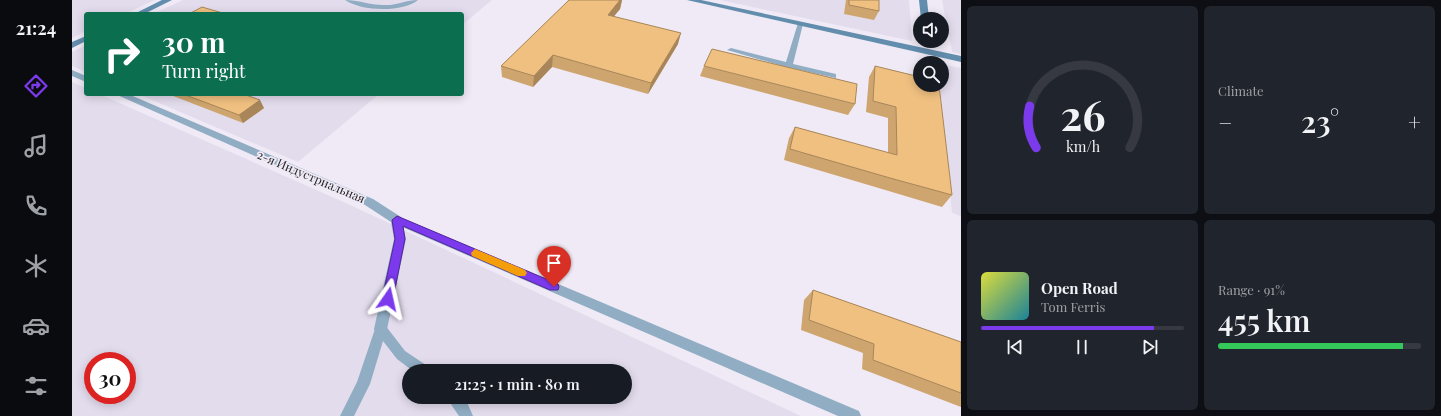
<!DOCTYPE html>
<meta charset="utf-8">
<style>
body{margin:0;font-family:"Playfair Display",serif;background:#20242c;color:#f1f3f6;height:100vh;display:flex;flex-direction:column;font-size:15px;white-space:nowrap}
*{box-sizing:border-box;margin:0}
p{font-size:13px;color:#9ea1a6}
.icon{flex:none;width:22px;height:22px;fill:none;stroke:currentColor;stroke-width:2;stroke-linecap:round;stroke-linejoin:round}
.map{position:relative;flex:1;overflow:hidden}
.panel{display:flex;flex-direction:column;gap:6px;padding:6px;background:#0d0f14;width:480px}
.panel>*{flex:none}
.banner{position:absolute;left:12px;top:12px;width:380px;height:84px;border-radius:4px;box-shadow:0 2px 10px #0003;background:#0b6e4f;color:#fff;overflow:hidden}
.fabs{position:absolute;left:841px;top:12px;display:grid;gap:8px}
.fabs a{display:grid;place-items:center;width:36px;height:36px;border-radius:50%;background:#171b24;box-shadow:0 2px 10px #0003;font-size:20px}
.speed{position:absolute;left:12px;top:352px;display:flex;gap:8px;font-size:20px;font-weight:700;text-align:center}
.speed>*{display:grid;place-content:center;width:52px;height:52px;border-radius:50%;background:#171b24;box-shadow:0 2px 10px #0003;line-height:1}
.speed .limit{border:6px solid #d22;background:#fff;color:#111}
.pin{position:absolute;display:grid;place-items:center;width:34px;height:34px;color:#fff;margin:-41px -17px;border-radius:50% 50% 50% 0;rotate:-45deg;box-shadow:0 0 4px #0007}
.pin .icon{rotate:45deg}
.me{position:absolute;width:44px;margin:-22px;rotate:11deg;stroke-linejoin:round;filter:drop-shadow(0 0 3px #0008)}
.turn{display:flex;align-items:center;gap:14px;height:84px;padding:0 12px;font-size:18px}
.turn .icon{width:52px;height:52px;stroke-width:2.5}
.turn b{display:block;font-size:28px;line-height:34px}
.big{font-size:30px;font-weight:600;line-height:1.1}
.panel .card{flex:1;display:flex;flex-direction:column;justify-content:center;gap:6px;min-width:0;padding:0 14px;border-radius:6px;background:#20242c}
.panel .dial{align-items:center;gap:0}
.dial svg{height:104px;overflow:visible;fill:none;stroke:#363941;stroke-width:7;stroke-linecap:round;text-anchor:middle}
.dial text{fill:#f1f3f6;stroke:none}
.song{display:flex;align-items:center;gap:12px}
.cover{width:48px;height:48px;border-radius:6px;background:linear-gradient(135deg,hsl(60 70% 55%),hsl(190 70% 35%))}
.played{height:4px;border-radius:2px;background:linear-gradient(90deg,#7c3aed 85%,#363941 85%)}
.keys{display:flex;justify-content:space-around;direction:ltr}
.heat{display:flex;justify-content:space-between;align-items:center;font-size:22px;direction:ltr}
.charge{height:6px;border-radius:3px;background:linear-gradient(90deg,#34c759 91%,#363941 0)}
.panel .tiles{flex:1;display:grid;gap:6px;grid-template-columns:repeat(2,1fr)}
.trip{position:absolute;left:330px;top:364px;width:230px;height:40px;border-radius:20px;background:#171b24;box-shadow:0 2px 10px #0003;font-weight:600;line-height:40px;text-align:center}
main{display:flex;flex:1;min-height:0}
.tab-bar{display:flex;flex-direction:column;width:72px;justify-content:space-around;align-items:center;background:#090b0e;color:#9ea1a6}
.tab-bar .icon{width:28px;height:28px}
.tab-bar .current{color:#7c3aed}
.tab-bar b{font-size:18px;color:#f1f3f6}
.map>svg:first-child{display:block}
</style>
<main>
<nav class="tab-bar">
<b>21:24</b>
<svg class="icon current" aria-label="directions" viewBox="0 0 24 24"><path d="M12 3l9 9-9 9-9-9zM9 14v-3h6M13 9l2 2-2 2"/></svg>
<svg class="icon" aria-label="music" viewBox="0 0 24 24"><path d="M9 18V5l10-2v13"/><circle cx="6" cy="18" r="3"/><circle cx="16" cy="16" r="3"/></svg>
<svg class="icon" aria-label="phone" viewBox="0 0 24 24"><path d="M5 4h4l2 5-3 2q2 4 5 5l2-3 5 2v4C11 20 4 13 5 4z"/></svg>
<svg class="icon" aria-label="climate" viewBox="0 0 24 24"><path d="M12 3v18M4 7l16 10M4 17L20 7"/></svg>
<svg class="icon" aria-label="car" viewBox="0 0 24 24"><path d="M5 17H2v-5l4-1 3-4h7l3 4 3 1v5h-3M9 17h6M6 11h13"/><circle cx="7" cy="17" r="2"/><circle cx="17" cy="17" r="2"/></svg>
<svg class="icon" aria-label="filters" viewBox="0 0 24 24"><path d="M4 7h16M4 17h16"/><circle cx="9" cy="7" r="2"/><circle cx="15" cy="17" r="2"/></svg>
</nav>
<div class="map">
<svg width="889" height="416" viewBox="0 0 889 416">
<rect width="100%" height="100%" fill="#efeaf5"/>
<g fill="#e3dced" fill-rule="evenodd">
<path d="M0,0h83l-31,14h-38v17l-14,7z"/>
<path d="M111,0h309l-30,25v-11h-309z"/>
<path d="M648,0h189l3,41z"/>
<path d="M870,0h19v54l-9,-2z"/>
<path d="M14,45v27l-14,-6v-14z"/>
<path d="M870,64l19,4v148l-9,-3 -12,-128h2z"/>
<path d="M0,82l14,6v6h13l249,110 453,212h-729zM21,361h34v34h-34zM337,371h216v26h-216z"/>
<path d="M66,94h241l-81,68z"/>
</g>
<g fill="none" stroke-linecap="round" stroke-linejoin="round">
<g fill="#90adc3" fill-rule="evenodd">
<path d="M273,0c13,0 25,5 38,5 13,1 23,-5 35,-5 -15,13 -58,11 -73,0z"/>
<path d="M726,23l5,1 -10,40 43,10v4l-50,-11 -59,-17 4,-2 55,14z"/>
<path d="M325,216l462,195 2,5h-23l-445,-193 -1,-3 1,-3z"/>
<path d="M309,323l4,2 20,26 24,16 1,4h-17l-16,-12 -14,-18 -13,43 -16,32h-14l17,-34 18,-53 2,-4z"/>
<path d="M374,397h17l3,3 7,16h-14z"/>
</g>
<g fill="#90adc3" fill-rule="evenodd">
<path d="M0,70l14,6v6l-14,-6z"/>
<path d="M43,94h13l245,105 28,18 5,22 -20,95 -5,2 -5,-2 -2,-5 20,-90 -3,-17 -26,-17z"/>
</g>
<g fill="#628dad" fill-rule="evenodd">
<path d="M90,0h10l-28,14h-10z"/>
<path d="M615,0h14l260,56v6z"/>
<path d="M847,0h8l2,19h-8z"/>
<path d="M14,36v5l-14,7v-6z"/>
</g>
</g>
<g fill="#cea56e">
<path d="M497,0h53l-2,9 -6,7 64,28 -30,50 -96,-27 -19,20 -31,-10 -1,-11z"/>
<path d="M774,0h33v11l-5,9 -30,-6z"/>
<path d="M632,66l151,38 -7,11 -148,-39z"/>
<path d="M803,66l77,129 -10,12 -60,-18 -98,-29 5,-22 6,-11 93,26v-35l-22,-6 3,-35z"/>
<path d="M96,94h75l21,14 -21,15z"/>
<path d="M741,290l148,52v65l-99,-38 1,-16 -62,-23 3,-30z"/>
</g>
<g fill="#a8865a">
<path d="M548,0h2l-2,9 -14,17 2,-11z"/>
<path d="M609,33l-3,11 -30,50 3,-11z"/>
<path d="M481,55l-1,12 -19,20 1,-11z"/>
<path d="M188,100l4,8 -21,15 -4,-8z"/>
</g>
<g fill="#f0c080" stroke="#a8865a">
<path d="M497,0h51l-12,15 73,18 -30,50 -98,-28 -19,21 -33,-10z"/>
<path d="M777,0h30v11l-30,-6z"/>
<path d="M130,7l24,7h-37z"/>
<path d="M640,49l145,35 -2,20 -151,-38z"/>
<path d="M803,66l45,11v8h19l13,110 -62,-17 -100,-29 5,-22 102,28 -1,-48 -23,-6z"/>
<path d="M111,94h60l17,6 -21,15z"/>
<path d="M741,290l148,52v51l-88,-33 1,-16 -65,-24z"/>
</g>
<path fill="#7c3aed" stroke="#51269a" d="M325,216l161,68 1,3 -1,3h-8l-147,-64 2,13 -12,60 -2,3h-7l-2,-3 13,-60 -3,-19z"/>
<path fill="#f59e0b" d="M403,249l50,21 2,3 -2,3h-7l-46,-20 -1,-3z"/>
<g text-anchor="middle" stroke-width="3.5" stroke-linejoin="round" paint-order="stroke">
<g font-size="12" fill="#252428" stroke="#efeaf5">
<text transform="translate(239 177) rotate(23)" y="4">2-я Индустриальная</text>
</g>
</g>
</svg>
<div class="fabs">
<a><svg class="icon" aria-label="sound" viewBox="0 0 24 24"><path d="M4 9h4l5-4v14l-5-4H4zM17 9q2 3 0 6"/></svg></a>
<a><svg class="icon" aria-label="search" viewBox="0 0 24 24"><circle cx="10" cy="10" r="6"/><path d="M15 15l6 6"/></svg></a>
</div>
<div class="speed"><div class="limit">30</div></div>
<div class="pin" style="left:482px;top:287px;background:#d93025"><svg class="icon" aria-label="arrive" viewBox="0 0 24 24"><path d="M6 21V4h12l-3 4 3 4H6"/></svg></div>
<svg class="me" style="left:316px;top:299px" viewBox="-20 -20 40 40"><path d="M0-17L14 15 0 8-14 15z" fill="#7c3aed" stroke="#fff" stroke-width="4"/></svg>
<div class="trip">21:25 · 1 min · 80 m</div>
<div class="banner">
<div class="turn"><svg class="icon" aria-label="right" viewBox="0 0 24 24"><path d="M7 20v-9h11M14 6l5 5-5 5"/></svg><div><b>30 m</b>Turn right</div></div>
</div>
</div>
<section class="panel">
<div class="tiles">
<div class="card dial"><svg viewBox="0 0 100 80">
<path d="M14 69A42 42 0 1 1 86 69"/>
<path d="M14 69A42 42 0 0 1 9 37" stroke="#7c3aed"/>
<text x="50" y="56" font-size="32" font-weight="700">26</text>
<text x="50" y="72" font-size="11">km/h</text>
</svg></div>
<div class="card"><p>Climate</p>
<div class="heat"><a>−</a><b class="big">23°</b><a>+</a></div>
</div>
<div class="card">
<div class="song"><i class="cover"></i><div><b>Open Road</b><p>Tom Ferris</p></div></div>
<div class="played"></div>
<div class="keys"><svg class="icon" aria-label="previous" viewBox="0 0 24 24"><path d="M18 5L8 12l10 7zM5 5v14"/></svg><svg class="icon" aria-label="pause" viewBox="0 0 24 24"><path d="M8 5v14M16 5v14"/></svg><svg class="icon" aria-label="next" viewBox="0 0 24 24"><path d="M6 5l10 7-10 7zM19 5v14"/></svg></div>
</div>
<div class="card"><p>Range · 91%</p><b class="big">455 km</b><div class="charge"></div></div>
</div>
</section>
</main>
